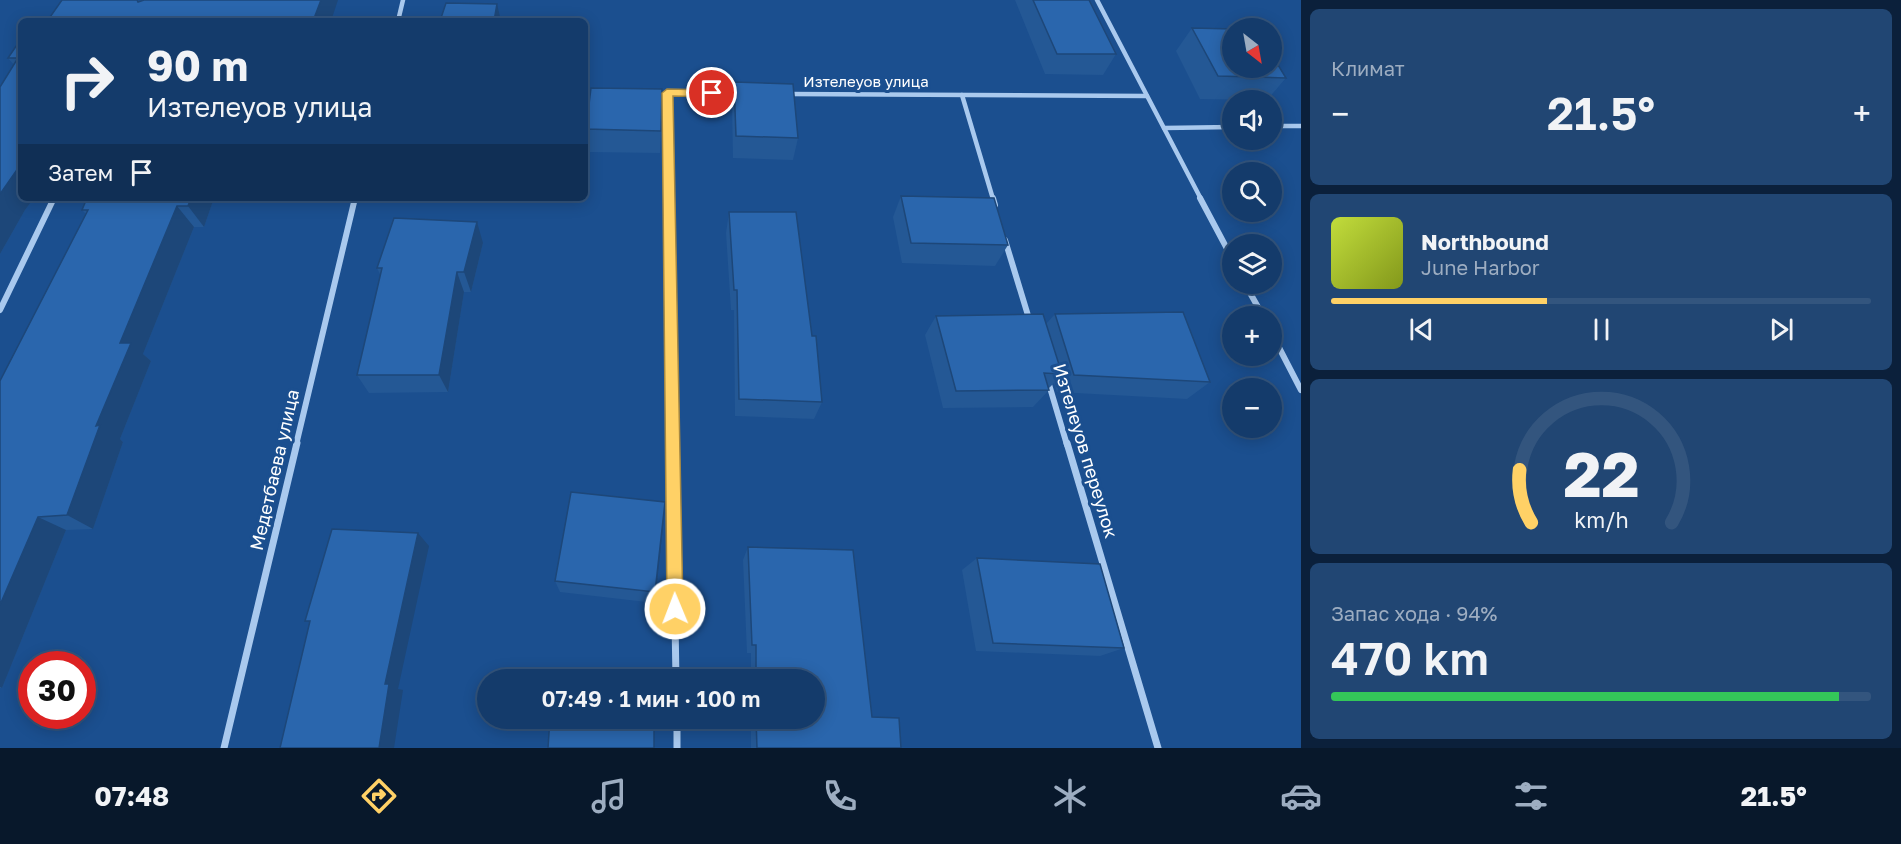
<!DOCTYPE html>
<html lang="ru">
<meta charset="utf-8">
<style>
body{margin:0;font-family:"Golos Text",sans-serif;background:#214673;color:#f1f3f6;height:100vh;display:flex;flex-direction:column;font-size:22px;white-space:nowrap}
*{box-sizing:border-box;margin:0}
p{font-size:20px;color:#9dadc1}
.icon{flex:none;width:33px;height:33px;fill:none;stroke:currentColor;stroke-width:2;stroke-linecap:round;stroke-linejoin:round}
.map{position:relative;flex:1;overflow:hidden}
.details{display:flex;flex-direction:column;gap:9px;padding:9px;background:#0b203b;width:600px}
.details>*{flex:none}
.top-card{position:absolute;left:18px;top:18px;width:570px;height:183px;border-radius:9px;box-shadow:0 3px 15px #0003,0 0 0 2px #33557e;background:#143b6b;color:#f1f3f6;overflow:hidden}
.needle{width:39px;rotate:149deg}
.buttons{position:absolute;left:1222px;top:18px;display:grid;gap:12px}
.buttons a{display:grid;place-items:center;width:60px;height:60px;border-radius:50%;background:#143b6b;box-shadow:0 3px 15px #0003,0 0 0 2px #33557e;font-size:30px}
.speed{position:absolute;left:18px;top:651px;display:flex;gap:12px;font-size:30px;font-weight:700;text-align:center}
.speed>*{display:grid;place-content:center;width:78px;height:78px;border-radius:50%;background:#143b6b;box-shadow:0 3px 15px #0003,0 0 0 2px #33557e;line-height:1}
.speed .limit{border:9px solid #d22;background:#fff;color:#111}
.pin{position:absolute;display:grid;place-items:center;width:51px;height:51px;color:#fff;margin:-26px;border:3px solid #fff;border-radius:50%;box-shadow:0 2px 6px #0007}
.me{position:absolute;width:66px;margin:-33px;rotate:359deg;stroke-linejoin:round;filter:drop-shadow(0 0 4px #0008)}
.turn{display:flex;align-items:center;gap:21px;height:126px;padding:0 30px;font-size:27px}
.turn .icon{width:78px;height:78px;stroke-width:2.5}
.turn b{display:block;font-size:42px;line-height:51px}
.then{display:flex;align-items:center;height:57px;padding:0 30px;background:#0003;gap:12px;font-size:22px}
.big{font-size:45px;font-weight:600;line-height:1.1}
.details .card{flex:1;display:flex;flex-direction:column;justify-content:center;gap:9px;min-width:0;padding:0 21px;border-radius:9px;background:#214673}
.details .dial{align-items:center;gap:0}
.dial svg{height:156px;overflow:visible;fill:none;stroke:#33557e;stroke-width:7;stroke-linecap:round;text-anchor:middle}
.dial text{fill:#f1f3f6;stroke:none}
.song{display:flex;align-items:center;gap:18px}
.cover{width:72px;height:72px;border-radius:9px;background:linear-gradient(135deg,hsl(70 70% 55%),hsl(70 70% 35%))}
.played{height:6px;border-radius:3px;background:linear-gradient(90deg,#ffd166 40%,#33557e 40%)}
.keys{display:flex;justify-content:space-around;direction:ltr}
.heat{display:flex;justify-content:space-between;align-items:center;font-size:33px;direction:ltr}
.charge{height:9px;border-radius:4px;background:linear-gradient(90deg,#34c759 94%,#33557e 0)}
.trip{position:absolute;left:477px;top:669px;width:348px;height:60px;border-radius:30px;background:#143b6b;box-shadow:0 3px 15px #0003,0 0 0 2px #33557e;font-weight:600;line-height:60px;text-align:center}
.tabs{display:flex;height:96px;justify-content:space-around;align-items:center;background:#08182b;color:#9dadc1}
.tabs .icon{width:42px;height:42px}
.tabs .selected{color:#ffd166}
.tabs b{font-size:27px;color:#f1f3f6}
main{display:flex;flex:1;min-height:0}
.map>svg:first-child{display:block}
</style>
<main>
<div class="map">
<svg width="1301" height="748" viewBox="0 0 1301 748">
<rect width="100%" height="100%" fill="#1b4f8f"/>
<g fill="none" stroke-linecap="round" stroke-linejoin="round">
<g stroke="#a9c9ee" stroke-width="4.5">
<path d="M1097,0l104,199"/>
<path d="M398,21l5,-21"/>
<path d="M585,92h12"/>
<path d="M665,93h76"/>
<path d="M667,93l2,106"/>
<path d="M788,94l359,2"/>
<path d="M962,95l31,104"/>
<path d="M1272,126h29"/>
<path d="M1164,128l69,-1"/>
</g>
<g stroke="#a9c9ee" stroke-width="6">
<path d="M669,198l3,247"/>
<path d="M993,198l2,7"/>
<path d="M1200,198l33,62"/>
<path d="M1005,240l25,82"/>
<path d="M1245,284l18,32"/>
<path d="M0,310l54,-112"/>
<path d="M1272,334l29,56"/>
<path d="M1048,381l19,64"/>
<path d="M296,445l59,-247"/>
</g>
<g stroke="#a9c9ee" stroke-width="7">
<path d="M672,443l4,237"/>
<path d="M1067,443l91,305"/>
<path d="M677,718v30"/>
<path d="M224,748l73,-305"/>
</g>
</g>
<g fill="#245895">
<path d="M1015,0h74l27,54 -13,21 -58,-1z"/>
<path d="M1192,28l94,50 -19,22 -67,-1 -24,-48z"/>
<path d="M21,39v159h13l-9,12 -25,44v-167l14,-22 -6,-7z"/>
<path d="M734,82l64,56 -5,22 -60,-2 -1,-53z"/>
<path d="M662,89l-2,64 -72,-1 -2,-23z"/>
<path d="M901,196l107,49 -13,21 -93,-3 -9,-46z"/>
<path d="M87,198h127l-10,29h-10l-51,127 8,7 -31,78 3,3 -30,87 -27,1 -64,158h-2v-307l86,-167 -4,-4z"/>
<path d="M729,212l83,124 10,66 -8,17 -79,-3 -1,-106h-3l-5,-77z"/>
<path d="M483,243l-12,49h-7l-16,100 -79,1 -12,-18 24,-99 -4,-8z"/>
<path d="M1055,314l155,68 -23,17 -130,-7 -3,-9 -5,5v2l-16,17 -90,1 -18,-73 11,-19 110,8z"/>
<path d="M665,502l-10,101 -95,-11 -5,-11z"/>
<path d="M748,547l124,170 29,31h-150v-30h63v-38h-63v-27h-4l-4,-93z"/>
<path d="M977,558l147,90 -24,8 -124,-5 -14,-81z"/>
</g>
<g fill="#1d4779">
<path d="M321,0h17l-7,21h-18z"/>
<path d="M497,4l4,17h-7z"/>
<path d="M21,164v34h13l-9,12 -25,44v-60z"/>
<path d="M191,198h23l-10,29 -16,-21z"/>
<path d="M177,206l17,21 -51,127 8,7 -31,78 3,3 -30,87 -26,-14 29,-89 24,-83z"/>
<path d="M477,222l6,21 -12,49 -7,-20z"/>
<path d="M457,272l7,20 -16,100 -9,-17z"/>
<path d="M665,502l-1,14 -9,87v-11z"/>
<path d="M38,517l28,13 -64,158 -2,-1v-82z"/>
<path d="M418,533l11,13 -31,143 5,1 -9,58h-15l6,-64z"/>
</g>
<g fill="#2a66ad" stroke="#1d4779" stroke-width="1.5">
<path d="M62,0h75l1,2 6,-2h177l-8,21h-280l15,-1z"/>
<path d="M1033,0h56l27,54h-59z"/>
<path d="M446,3l51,1 -3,17h-54z"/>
<path d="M1192,28l41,1v39h39v-13l14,23 -68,-2z"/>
<path d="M21,39v125l-21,30v-107l18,-29h-10z"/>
<path d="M734,82l59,2 5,54 -62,-2z"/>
<path d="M591,88l71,1 -1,42 -75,-2z"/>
<path d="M901,196l93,2 14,47 -97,-2z"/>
<path d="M87,198h104l-3,8h-11l-57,137h11l-35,83 4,-1 -33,90 -29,2 -38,88v-224l88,-171h-6z"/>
<path d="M729,212h67l16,124h4l6,66 -83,-3 -2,-109h-3z"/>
<path d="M394,218l83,4 -13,50h-7l-18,103h-82l25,-107h-5z"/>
<path d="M1183,312l27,70 -136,-7 -19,-61z"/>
<path d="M1043,314l19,60 -18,-1 5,17 -93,1 -20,-75z"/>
<path d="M571,492l94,10 -10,90 -100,-11z"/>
<path d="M332,529l86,4 -33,151h4l-10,64h-99l30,-127h-5z"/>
<path d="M748,547l105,3 19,167 27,1 2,30h-144l-1,-30h58v-38h-58v-35h-4z"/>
<path d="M977,558l123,6 24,84 -131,-5z"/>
<path d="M550,718h104v30h-106z"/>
</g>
<path fill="#ffd166" stroke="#a68842" stroke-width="1.5" d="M667,89l45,1 6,3 -6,4 -39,-1 10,513 -2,6 -6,2 -6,-2 -2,-6 -5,-516z"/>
<g text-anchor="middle" stroke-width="6" stroke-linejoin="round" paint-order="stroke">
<g font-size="15" fill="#fff" stroke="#1b4f8f">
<text x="866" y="87">Изтелеуов улица</text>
</g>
<g font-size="18" fill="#fff" stroke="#1b4f8f">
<text transform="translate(1085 451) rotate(73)" y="6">Изтелеуов переулок</text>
<text transform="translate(275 470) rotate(-77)" y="6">Медетбаева улица</text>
</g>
</g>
</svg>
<div class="buttons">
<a><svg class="needle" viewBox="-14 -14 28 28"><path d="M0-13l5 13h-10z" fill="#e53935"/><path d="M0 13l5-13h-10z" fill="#9dadc1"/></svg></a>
<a><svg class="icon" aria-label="sound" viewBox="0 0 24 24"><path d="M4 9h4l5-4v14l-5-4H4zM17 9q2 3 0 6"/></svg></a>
<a><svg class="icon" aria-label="search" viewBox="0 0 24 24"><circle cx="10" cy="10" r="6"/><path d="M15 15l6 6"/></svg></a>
<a><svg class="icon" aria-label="layers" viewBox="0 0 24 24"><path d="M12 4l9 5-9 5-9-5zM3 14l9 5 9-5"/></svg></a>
<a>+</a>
<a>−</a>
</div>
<div class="speed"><div class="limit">30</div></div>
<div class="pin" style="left:712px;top:93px;background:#d93025"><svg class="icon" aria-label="arrive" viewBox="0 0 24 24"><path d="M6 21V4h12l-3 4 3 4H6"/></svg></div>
<svg class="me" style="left:675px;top:609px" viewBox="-20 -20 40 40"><circle r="17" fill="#ffd166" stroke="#fff" stroke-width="3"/><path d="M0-11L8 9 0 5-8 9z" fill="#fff"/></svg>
<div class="trip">07:49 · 1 мин · 100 m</div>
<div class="top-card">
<div class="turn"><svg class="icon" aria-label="right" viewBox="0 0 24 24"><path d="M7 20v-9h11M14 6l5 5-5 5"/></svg><div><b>90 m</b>Изтелеуов улица</div></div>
<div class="then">Затем<svg class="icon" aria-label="arrive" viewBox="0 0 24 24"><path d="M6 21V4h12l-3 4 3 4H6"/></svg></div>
</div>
</div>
<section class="details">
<div class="card"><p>Климат</p>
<div class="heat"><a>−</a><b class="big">21.5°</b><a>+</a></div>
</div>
<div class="card">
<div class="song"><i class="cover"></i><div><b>Northbound</b><p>June Harbor</p></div></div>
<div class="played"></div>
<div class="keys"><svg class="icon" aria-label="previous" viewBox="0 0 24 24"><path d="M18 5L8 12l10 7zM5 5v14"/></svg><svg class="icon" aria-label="pause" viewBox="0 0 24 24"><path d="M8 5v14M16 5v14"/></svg><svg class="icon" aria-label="next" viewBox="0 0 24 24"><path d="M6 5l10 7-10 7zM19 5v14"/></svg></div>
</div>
<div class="card dial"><svg viewBox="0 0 100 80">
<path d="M14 69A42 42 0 1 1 86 69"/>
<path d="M14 69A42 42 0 0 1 8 42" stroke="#ffd166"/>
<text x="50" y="56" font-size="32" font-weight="700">22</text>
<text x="50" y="72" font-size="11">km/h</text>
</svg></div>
<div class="card"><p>Запас хода · 94%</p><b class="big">470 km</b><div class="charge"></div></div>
</section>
</main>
<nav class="tabs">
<b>07:48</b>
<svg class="icon selected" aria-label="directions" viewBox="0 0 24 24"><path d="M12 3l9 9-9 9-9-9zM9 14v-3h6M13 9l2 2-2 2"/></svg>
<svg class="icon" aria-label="music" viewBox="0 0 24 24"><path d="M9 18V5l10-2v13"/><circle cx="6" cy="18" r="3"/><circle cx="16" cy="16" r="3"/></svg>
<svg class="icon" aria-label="phone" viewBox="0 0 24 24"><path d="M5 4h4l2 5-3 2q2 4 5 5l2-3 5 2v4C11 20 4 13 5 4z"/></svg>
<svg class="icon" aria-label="climate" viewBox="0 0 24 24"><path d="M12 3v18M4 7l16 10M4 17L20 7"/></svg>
<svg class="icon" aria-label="car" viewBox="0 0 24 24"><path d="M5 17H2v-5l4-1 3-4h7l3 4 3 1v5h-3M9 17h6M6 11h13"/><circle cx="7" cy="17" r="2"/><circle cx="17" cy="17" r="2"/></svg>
<svg class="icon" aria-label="filters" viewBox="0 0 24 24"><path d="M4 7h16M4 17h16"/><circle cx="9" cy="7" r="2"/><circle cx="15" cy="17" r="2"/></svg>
<b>21.5°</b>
</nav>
